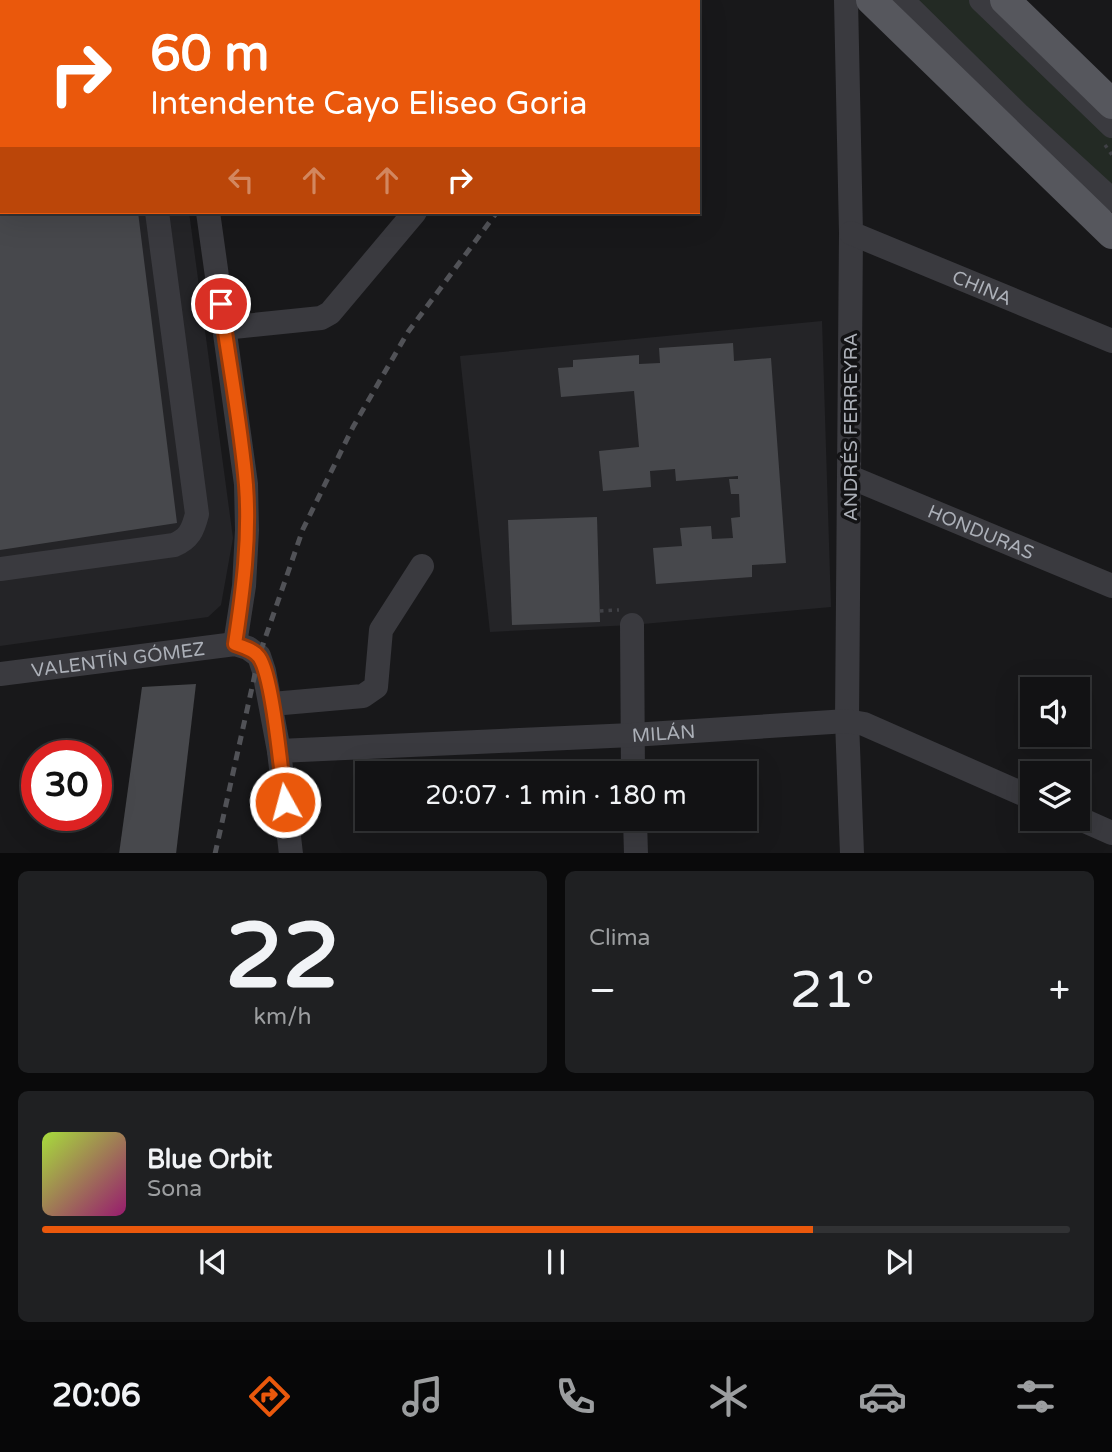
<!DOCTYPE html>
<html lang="es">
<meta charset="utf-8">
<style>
body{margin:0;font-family:"Varela Round",sans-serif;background:#1f2022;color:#f1f3f6;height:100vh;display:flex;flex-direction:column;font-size:26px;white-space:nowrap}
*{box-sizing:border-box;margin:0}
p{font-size:23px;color:#9c9ea0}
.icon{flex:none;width:38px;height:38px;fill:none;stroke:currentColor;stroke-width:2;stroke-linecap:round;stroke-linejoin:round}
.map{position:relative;height:853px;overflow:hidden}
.details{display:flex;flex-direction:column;gap:18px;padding:18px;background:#0a0a0b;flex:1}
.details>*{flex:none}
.hud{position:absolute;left:0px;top:0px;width:700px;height:214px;box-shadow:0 7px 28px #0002,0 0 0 2px #313234;background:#ea580c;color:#fff;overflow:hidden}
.controls{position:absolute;left:1020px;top:677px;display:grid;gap:14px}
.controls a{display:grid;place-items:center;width:70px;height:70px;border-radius:0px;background:#121214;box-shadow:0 7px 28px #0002,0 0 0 2px #313234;font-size:35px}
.speed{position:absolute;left:21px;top:740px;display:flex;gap:14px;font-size:35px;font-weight:700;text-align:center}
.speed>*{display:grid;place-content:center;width:91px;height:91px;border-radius:50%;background:#121214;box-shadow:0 7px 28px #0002,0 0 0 2px #313234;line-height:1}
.speed .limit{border:10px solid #d22;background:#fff;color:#111}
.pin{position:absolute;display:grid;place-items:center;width:60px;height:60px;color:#fff;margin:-30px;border:4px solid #fff;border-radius:50%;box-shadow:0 2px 7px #0007}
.me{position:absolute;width:77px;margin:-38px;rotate:353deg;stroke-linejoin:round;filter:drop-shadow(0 0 5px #0008)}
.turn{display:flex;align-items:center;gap:24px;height:147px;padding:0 35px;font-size:32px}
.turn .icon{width:91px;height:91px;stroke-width:2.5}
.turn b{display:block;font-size:49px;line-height:60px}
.lanes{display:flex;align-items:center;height:66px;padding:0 35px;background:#0003;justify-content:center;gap:35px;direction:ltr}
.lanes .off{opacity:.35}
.big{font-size:52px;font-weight:600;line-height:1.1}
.details .widget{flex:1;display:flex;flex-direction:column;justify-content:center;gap:10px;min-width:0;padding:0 24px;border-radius:10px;background:#1f2022}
.details .dial{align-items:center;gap:0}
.dial b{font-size:91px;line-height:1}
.song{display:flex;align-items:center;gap:21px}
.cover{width:84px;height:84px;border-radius:10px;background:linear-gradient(135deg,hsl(80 70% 55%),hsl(320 70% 35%))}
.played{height:7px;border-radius:4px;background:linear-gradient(90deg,#ea580c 75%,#313234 75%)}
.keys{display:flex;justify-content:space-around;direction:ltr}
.heat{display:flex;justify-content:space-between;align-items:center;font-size:38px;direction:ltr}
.details .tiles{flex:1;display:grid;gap:18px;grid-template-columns:1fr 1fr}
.widget:last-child{grid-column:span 2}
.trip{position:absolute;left:355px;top:761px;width:402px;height:70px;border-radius:0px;background:#121214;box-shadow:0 7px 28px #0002,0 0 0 2px #313234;font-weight:600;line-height:70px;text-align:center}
.tab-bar{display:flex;height:112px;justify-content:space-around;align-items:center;background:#070708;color:#9c9ea0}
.tab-bar .icon{width:49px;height:49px}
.tab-bar .current{color:#ea580c}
.tab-bar b{font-size:32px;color:#f1f3f6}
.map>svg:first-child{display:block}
</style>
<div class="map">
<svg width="1112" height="854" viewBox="0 0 1112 854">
<rect width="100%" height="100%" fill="#18181a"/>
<g fill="#242427">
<path d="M0,0h160v2h-158v210h187l44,326 -12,67 -13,12 -208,29z"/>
<path d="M822,321l9,286 -199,18 -142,7 -30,-276z"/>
</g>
<path fill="#232a24" d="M907,0h64l141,136v57z"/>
<g fill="#47484c">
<path d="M0,212h138l39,311 -177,27z"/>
<path d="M733,343l1,18 37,-3 15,205 -34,2v12l-96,7 -3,-36 29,-2 -2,-18 31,-2 1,13 21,-1 -2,-20 9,-1 -1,-23h-8l-2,-15h9v-3l-62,5 -1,-12 -25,2 1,16 -48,4 -4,-40 40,-4 -5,-56 -73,6 -3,-29 15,-1v-7l66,-5v9l21,-1 -1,-15z"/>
<path d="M597,517l3,105 -88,3 -4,-105z"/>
<path d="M196,684l-20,170h-57l23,-167z"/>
</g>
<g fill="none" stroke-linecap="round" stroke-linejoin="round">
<g stroke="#404146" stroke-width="3.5" stroke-dasharray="3.5 5" stroke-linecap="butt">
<path d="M1105,145l7,10"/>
<path d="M600,611l19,-1"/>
</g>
<g stroke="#3a3a3f" stroke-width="24">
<path d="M130,0v2"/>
<path d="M179,0l1,2"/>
<path d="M846,0l5,233 -4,488 5,133"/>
<path d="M902,0l116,114 94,86"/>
<path d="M981,0l131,126"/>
<path d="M208,212l38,272 1,46 -3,56 -9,58"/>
<path id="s1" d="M851,233l261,108"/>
<path d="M224,328l97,-10 9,-5 85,-101"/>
<path id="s2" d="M850,477l262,109"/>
<path d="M0,569l174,-24c15,-6 19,-15 23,-31l-40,-302"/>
<path d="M632,625l1,149"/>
<path id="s3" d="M0,674l235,-30 13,4 11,8 5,15 15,80 12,103"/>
<path d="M272,704l91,-8 13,-9 5,-57 41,-64"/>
<path id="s4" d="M279,751l353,-16 215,-14 17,3 168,74"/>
<path d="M1078,818l34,15"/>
<path d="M635,819l1,35"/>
</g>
<g stroke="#56575d" stroke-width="30">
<path d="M871,0l241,234"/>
<path d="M1005,0l107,104"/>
</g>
<g stroke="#515257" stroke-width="5" stroke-dasharray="9 7" stroke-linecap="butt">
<path d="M675,2l2,-2"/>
<path d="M215,854l44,-198 44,-127 50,-102 55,-95 89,-120"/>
</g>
</g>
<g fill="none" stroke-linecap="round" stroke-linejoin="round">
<defs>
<path id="route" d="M221,304c8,60 20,121 25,181 4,53 -3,106 -11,159 8,3 18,5 24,13 14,19 22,117 26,145"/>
</defs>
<use href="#route" stroke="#983908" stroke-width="18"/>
<use href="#route" stroke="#ea580c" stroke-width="12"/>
</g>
<g text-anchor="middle" stroke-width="7" stroke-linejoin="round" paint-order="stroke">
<g font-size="19" fill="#acb0b8" stroke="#131315">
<text dy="7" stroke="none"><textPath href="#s1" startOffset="142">CHINA</textPath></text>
<text transform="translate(850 427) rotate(-90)" y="7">ANDRÉS FERREYRA</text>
<text dy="7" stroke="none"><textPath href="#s2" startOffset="142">HONDURAS</textPath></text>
<text dy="7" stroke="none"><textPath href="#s3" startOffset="119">VALENTÍN GÓMEZ</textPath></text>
<text dy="7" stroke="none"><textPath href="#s4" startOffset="385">MILÁN</textPath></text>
</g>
</g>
</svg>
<div class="controls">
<a><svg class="icon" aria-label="sound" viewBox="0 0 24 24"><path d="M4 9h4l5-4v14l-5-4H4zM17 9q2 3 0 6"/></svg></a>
<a><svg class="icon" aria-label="layers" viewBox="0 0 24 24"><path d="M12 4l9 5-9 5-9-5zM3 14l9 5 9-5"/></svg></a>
</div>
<div class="speed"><div class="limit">30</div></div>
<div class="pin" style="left:221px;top:304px;background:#d93025"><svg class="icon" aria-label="arrive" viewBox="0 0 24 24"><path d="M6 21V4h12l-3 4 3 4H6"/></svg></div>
<svg class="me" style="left:285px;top:802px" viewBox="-20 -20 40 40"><circle r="17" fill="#ea580c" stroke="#fff" stroke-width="3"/><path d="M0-11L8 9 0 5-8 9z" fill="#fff"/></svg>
<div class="trip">20:07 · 1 min · 180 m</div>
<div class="hud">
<div class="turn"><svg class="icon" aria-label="right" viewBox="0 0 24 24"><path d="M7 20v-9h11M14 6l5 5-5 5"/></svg><div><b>60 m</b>Intendente Cayo Eliseo Goria</div></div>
<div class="lanes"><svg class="icon off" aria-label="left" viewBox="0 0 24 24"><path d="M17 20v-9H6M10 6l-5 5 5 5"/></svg><svg class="icon off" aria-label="ahead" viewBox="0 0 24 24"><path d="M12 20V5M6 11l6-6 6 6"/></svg><svg class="icon off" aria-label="ahead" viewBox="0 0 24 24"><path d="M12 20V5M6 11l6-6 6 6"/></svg><svg class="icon" aria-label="right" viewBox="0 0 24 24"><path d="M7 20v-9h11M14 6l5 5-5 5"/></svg></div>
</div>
</div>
<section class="details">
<div class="tiles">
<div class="widget dial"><b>22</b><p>km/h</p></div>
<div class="widget"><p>Clima</p>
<div class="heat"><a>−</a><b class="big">21°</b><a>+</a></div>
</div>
<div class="widget">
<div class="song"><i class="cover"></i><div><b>Blue Orbit</b><p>Sona</p></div></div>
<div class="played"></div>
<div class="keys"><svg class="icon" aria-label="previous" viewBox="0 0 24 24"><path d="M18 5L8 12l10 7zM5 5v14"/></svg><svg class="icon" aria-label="pause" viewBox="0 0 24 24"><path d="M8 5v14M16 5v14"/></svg><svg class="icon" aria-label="next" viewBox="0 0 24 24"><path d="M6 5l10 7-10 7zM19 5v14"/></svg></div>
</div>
</div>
</section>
<nav class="tab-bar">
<b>20:06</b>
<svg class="icon current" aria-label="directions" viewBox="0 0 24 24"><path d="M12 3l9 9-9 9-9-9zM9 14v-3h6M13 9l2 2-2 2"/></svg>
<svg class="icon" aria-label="music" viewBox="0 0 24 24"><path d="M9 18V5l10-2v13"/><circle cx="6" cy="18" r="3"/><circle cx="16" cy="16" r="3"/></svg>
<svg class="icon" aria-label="phone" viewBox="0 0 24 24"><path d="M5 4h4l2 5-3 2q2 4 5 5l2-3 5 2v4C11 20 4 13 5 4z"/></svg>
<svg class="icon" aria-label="climate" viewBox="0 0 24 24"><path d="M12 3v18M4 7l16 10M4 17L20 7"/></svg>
<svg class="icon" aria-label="car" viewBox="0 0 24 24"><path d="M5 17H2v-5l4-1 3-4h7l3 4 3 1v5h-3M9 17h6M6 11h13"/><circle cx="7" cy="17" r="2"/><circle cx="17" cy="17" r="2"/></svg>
<svg class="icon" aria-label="filters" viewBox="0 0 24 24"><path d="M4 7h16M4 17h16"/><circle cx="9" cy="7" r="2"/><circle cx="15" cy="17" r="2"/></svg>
</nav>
